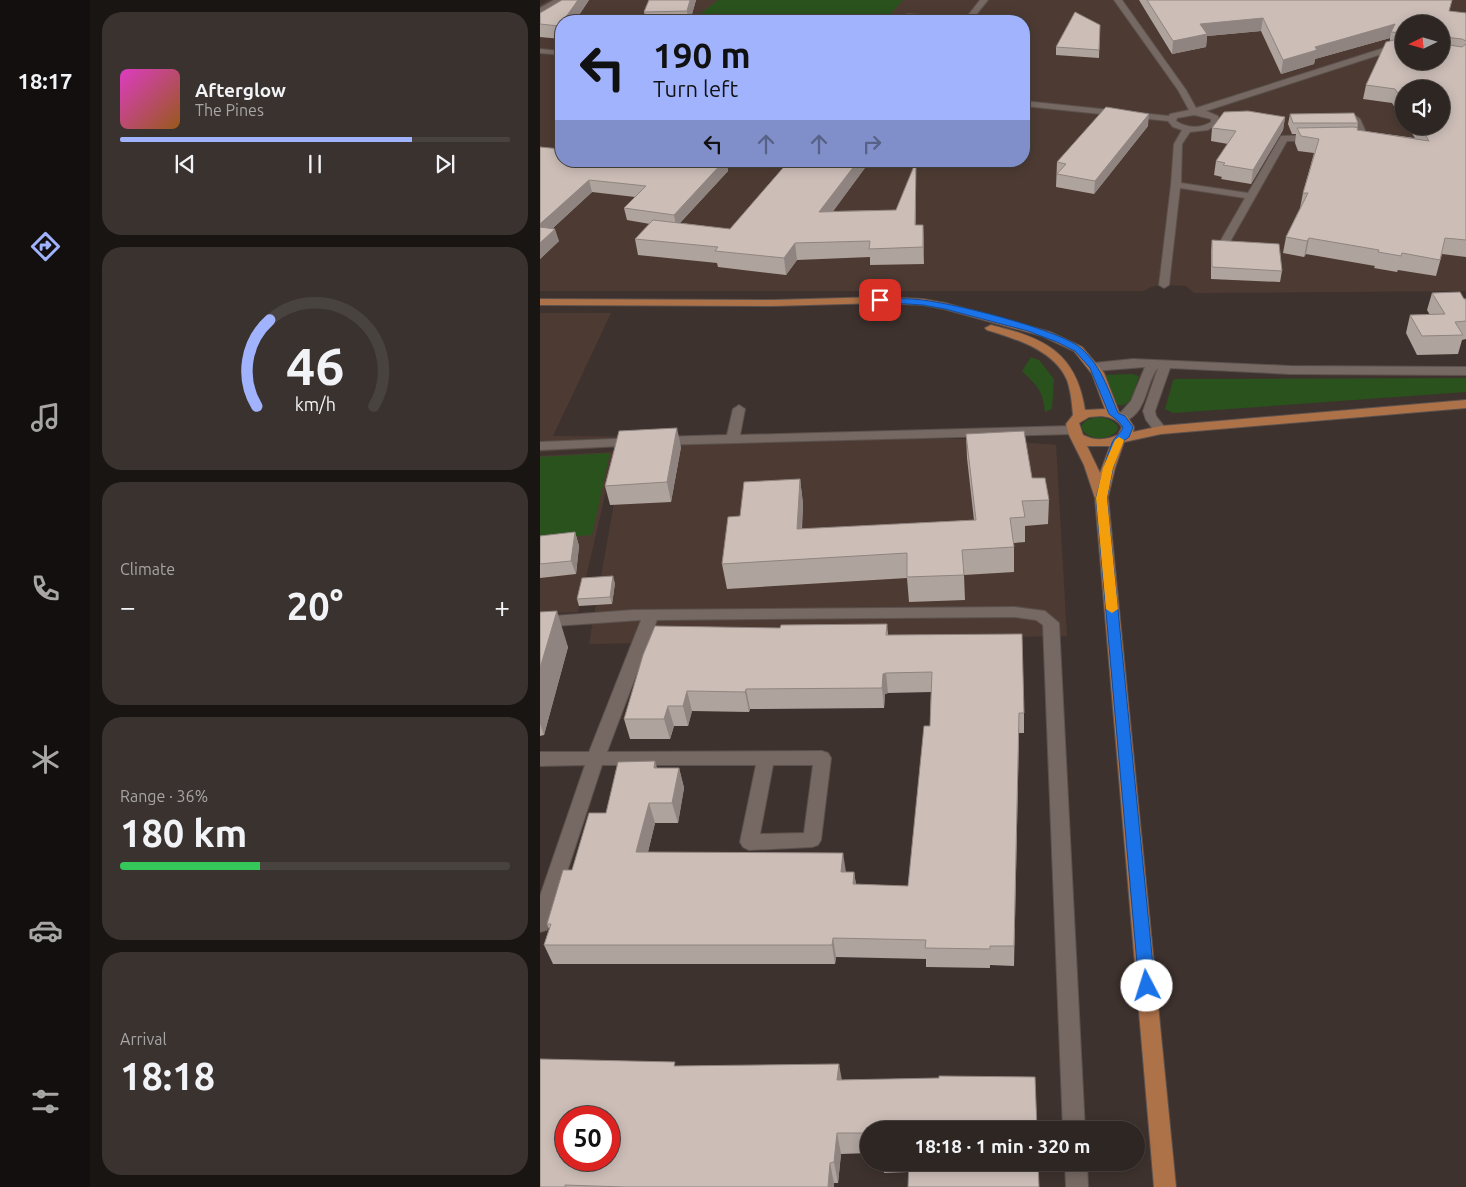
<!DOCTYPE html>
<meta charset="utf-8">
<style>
body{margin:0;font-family:Ubuntu,sans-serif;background:#3a322f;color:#f1f3f6;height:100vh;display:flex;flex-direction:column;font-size:19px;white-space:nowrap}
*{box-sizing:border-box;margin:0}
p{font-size:16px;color:#a7a5a5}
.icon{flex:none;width:28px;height:28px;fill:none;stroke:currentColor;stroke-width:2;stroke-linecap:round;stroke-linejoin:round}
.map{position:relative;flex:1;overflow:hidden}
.sheet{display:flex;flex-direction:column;gap:12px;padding:12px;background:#191513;width:450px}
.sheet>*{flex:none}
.guide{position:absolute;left:15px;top:15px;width:475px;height:152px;border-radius:20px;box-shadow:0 2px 12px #0003,0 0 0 1px #494340;background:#a1b3fd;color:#111;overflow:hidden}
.needle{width:32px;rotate:265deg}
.fabs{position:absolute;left:855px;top:15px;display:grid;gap:10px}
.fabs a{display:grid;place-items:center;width:55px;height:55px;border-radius:50%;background:#2e2622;box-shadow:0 2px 12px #0003,0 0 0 1px #494340;font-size:25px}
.speed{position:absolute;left:15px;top:1106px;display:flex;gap:10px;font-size:25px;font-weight:700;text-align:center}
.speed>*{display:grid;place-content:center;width:65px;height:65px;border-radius:50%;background:#2e2622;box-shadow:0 2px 12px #0003,0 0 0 1px #494340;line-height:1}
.speed .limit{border:8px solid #d22;background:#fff;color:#111}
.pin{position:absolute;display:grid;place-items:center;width:42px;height:42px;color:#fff;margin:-21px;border-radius:10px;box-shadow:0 2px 8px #0006}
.me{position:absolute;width:55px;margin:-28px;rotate:355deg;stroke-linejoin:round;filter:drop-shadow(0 0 4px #0008)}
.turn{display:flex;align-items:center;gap:18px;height:105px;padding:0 15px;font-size:22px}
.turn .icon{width:65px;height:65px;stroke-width:2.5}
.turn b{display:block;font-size:35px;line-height:42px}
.lanes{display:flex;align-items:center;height:48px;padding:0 15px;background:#0003;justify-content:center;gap:25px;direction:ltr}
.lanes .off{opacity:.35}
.big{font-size:38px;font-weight:700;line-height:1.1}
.sheet .widget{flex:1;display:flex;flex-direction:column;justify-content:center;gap:8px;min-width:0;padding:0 18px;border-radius:20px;background:#3a322f}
.sheet .dial{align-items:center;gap:0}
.dial svg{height:130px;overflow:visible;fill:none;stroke:#494340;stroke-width:7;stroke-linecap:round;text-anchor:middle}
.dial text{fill:#f1f3f6;stroke:none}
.song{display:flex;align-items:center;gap:15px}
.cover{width:60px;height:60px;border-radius:8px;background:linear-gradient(135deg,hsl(310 70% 55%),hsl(30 70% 35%))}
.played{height:5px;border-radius:2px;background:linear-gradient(90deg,#a1b3fd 75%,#494340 75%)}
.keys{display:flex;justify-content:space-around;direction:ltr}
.heat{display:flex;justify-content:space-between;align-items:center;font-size:28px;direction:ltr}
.charge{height:8px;border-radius:4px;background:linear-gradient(90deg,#34c759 36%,#494340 0)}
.trip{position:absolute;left:320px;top:1121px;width:285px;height:50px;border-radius:25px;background:#2e2622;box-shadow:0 2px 12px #0003,0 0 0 1px #494340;font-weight:700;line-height:50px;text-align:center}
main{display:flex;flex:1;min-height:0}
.dock{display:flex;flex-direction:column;width:90px;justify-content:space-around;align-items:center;background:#120f0e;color:#a7a5a5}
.dock .icon{width:35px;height:35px}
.dock .active{color:#a1b3fd}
.dock b{font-size:22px;color:#f1f3f6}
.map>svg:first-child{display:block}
</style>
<main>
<nav class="dock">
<b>18:17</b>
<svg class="icon active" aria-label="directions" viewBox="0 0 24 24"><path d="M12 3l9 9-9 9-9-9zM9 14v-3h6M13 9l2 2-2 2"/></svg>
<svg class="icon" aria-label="music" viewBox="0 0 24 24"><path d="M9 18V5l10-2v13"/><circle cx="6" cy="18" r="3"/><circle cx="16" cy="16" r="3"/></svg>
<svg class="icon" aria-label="phone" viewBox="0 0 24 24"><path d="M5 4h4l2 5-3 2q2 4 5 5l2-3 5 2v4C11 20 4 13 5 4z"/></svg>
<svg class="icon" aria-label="climate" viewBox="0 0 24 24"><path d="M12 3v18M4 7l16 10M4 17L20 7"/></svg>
<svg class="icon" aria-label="car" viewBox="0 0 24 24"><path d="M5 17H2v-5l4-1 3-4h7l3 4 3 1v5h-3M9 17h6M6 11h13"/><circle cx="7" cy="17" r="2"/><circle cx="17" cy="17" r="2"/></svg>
<svg class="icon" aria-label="filters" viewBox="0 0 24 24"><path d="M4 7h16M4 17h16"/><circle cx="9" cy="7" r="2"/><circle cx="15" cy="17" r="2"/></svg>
</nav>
<section class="sheet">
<div class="widget">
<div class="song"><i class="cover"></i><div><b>Afterglow</b><p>The Pines</p></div></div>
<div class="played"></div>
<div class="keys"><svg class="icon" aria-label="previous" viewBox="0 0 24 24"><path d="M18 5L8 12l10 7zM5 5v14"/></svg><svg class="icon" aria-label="pause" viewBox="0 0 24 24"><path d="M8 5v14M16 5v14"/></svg><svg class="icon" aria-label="next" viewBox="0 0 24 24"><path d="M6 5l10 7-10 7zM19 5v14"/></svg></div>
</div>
<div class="widget dial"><svg viewBox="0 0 100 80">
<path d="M14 69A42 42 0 1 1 86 69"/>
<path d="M14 69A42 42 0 0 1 22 16" stroke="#a1b3fd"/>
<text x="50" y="56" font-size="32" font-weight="700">46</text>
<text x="50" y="72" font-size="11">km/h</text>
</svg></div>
<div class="widget"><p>Climate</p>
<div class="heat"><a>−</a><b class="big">20°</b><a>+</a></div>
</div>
<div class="widget"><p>Range · 36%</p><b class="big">180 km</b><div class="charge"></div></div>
<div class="widget"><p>Arrival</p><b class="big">18:18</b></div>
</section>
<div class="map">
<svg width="926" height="1187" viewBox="0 0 926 1187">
<rect width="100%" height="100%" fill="#3e322e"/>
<g fill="#4d3b33" fill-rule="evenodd">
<path d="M8,0h918v291l-272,2 -8,-7 -22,-1 -10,1 -11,5h-603v-286zM21,21h463v140h-463zM864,24h37v37h-37zM864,89h37v37h-37z"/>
<path d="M0,313h71l-58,123 425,3 78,6 11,191 -478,8 35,-197 -84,5z"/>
<path d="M75,452l-37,160 -38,2v-158z"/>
</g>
<g fill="#29521c">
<path d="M178,0h185l-19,21h-193z"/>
<path d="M491,357l8,3 15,19 -2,30 -7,3c-2,-22 -8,-26 -23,-41z"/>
<path d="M592,374l7,2c-4,10 -7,35 -23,28l-12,-29z"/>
<path d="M926,378v14l-293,21 -8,-4 8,-29 3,-1z"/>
<path d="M557,417c9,1 16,2 21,10l-1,4c-9,10 -30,10 -36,-4 3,-7 8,-8 16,-10z"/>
<path d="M70,453l-18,82 -52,4v-82z"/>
</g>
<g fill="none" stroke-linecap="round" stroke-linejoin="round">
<defs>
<g id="minor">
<path d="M14,0h9l-23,13v-5z"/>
<path d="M440,0h8l-17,21 -63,-3 -4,-2 4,-2 58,4z"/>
<path d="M574,0h8l64,90 10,18 191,-61 17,1v4l-13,-1 -185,60 12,5 1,7 -11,7 -18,2 -8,12 -1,39 67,10 33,-57 34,-1 4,3 -4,3h-28l-61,108h-8l-1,-2 28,-49 -65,-10 -11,97 -5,3 -5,-3 12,-100 3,-41 8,-14 -9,-3 -5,-6 -144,-15v-5l145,15 1,-2 19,-4 -11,-20zM654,115l17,4v3c-11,7 -24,6 -35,-1l1,-3z"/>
<path d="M0,49l21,2v4l-21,-2z"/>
<path d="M816,116l4,3 9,20 -1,2h-6l-9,-19h-11l-4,-3 4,-3z"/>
<path d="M593,359l157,7 176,1v8l-176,-1 -120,-6 -15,43 1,5 11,14 -6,4 -5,-1 -10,-13 -3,-9 15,-43c-13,14 -10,47 -36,54l-6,-4 15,-17 14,-34 -51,4 -6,-4 6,-4z"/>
<path d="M199,405l6,4 -5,26 332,-9 6,4 -6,4 -413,11 -6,-4 6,-4 68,-2 6,-26z"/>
<path d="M96,438l5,1 1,3 -1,3 -101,5v-8z"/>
<path d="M475,607l30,4 14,12 26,507h-22l-20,-505 -7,-5 -21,-3 -358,3 -50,132 215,-1 6,2 3,5 -10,82 -3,5 -6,2 -63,3 -6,-3 -3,-5 16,-77h-154l-52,159 -3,6 -7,2v-36l45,-131 -45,1v-14h49l52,-132 -101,7v-10l93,-7zM233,765h40l-9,68 -44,1z"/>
<path d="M525,1162h22l1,25h-22z"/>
</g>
<path id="major" d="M340,297l43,2 22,4 105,29 32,15 22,26 15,39 8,4 7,11 -1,5 28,-6 305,-26v8l-305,26 -37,8 -9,26 -7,29 68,690h-22l-59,-689 -11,-33 -15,-30 -3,-11 7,-9c-1,-12 -2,-24 -6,-35 -13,-30 -51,-41 -80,-50l-2,-2 6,-3c53,13 85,27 94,85l20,-1 -13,-35 -18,-23 -32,-15 -98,-27 -21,-4 -43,-2 -107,3 -233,-1v-6l233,1zM561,416c9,1 16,3 21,11l-4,8c-11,5 -24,6 -35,0l-4,-12 10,-6zM547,446h23l-10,27z"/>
</defs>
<use href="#minor" stroke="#5b514d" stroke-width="2"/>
<use href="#major" stroke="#5b514d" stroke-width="2"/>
<use href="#minor" fill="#766863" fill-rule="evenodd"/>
<use href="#major" fill="#ae7249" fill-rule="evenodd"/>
</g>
<g fill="#afa39d" fill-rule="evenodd">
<path d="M49,0l-14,21h-14v18l-21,-2v-24z"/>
<path d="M109,0h47l-6,21h-44l-2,-9z"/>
<path d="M599,0h313l-3,11 17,2v244l-24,-3 -6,22 -38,-6 -1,2 -23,-4 1,-2 -69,-12 -2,3 -21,-4 3,-16 14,-29 3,-15 11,-40 -16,-2 -3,-8 1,-9h-4l-4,-10 2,-10 68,9 -1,7 58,8 -8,-12h34l-37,-37v32l-12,-18 -29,-4 3,-14 24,-44v-3l-75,21 -1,5 -33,10 -20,-43 -54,5 -1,11 -34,7zM864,24l37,37h-37z"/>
<path d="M560,25l-1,33 -43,-3v-8z"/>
<path d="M745,117l-2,13 -32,54 -30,-5 1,-2 -8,-2 2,-14 12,-17 -17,-3 1,-13z"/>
<path d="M608,126l-54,68 -38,-7 1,-25z"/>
<path d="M21,161h309l-37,50 63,-1 20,-44v59h7l1,39 -54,1v-8l-73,3 -11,15 -68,-8 -1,-4 -79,-8 -3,-16 15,-15 -23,-4 -3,-12 11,-11 -43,-5 -40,37 7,12 -19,18zM187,162l56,6 -53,61 -50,-6 48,-52z"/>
<path d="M672,240l70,31 -2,11 -69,-3v-28z"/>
<path d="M892,293l34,6v40l-4,1 -4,14 -41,1 -11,-22 4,-18h20l-3,-5z"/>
<path d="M426,434l66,44 17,22 -1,24 -23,2v16l-11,1v29l-50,3 1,25 -56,2 -2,-24 -180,11 -5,-25 18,-48 60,-37 3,25 -1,25 172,-9 -7,-62z"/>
<path d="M141,447l-10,55 -61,3 -5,-19z"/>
<path d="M35,532l4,14 -3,28 -36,4v-42z"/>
<path d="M75,583l-3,21 -33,2 -2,-7z"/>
<path d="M0,612l28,35 -24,88 -4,1z"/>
<path d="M347,624l1,11 136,78v20h-5l-5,233 -24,-1v3l-64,-1v-8l-90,-2 -1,7h-282l-9,-19 5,-16 -2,-5 25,-54 34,-57 52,-45h21l5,20 -6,35h-23l-7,29 198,20h8l2,13 52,1 22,-160 1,-34 -43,1 -3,1 -1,14 -134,1 -1,3 -57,-1 -4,15h-14l-4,13h-40l-6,-20 156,-91z"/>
<path d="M137,1066l165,14 193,-3 -166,53v23l-28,1 -3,29h-4v4h-294z"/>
<path d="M343,1162h155l-130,10 -24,1z"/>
</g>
<g fill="#8f8480">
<path d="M38,0h11l-14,21h-12z"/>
<path d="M150,0h6l-6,21h-2l-1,-10z"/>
<path d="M723,18l-2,13 -54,5 -1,11 -34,7 1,-13 27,-17z"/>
<path d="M21,23v12l-2,-9z"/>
<path d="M855,24l-4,8 -1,6 -75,21 -1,5 -33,10 2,-14 32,-13z"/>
<path d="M609,114l-1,12 -54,68 1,-13z"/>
<path d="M745,117l-2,13 -32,54 2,-14z"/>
<path d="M184,161h3l1,10 -52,56 -2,-12z"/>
<path d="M318,161h12l-49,67 -2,-16z"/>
<path d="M376,166v75l-1,-16z"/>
<path d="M49,180l3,12 -51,47 -1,-15z"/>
<path d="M383,225l1,16v23l-1,-17z"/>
<path d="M15,229l4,12 -19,18v-16z"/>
<path d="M769,238l-3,16 -2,3 3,-16z"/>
<path d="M255,243l2,17 -11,15 -2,-17z"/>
<path d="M137,428l4,19 -10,55 -4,-20z"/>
<path d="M260,479l3,25 -3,50 -3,-25z"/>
<path d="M35,532l4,14 -3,28 -5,-13z"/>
<path d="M73,576l2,7 -3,21 -2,-7z"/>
<path d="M17,611l11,36 -24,88 -4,-11v-56z"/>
<path d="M346,673l2,20 -3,1 -1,14 -2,-20 1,-14z"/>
<path d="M206,689l4,20 -1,3 -4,-20z"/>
<path d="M147,691l5,20 -4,15 -5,-20z"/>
<path d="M128,706l6,20 -4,13 -6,-20z"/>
<path d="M115,761l6,20 -7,-13z"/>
<path d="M139,768l5,20 -6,35 -6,-20z"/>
<path d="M109,803l6,20 -12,49 -7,-20z"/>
<path d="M303,853l3,19h-5z"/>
<path d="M314,872l3,19 -4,-7z"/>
<path d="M293,938l3,19 -1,7 -3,-19z"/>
<path d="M299,1064l4,22 -6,-6z"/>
<path d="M297,1133l4,21 -3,29 -4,-21z"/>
<path d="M290,1163l4,20v4h-6z"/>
</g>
<g fill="#ccbdb7" stroke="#8f8480" fill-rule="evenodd">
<path d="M22,0h16l-15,21h-2v2l-2,3 -19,-2v-11z"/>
<path d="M109,0h41l-3,11 -43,1z"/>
<path d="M607,0h305l-3,11 17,2v28l-4,-2 -18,-2 -2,2 1,5 19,3 4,-3v196l-21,-2 -5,22 -38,-7 -1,3 -23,-4 1,-2 -70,-12 -2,3 -21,-4 22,-44h-5l16,-54 -18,-3 -4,-8 57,-1 4,1 -1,2 72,11 -9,-15h21v-37h-37v13l-9,-13 -29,-4 20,-43 8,-2h10v21h37v-37h-37v9l-13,-1 4,-8 -80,23 2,3 -34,10 -20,-42 -63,6 7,10 -34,7z"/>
<path d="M535,12l25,13 -1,25 -43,-3z"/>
<path d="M566,107l43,7 -54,67 -38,-7 9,-10 -9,-2z"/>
<path d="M708,111l37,6 -32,53 -30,-5 2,-2 -9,-2 20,-30 -24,-3 12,-16z"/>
<path d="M814,113l4,10h-65l-3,-9z"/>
<path d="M0,147l21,2v12h163l-50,54 -50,-7 22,-22 -57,-6 -49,44z"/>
<path d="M249,161h69l-39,51 77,-2 18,-44h2l-1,59h8v22l-54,2 1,-8 -75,2 -11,15 -69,-7 3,-4 -83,-8 18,-19 77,9z"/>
<path d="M0,227l15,2 -15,14z"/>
<path d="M672,240l67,4 3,27 -70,-4z"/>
<path d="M920,292l4,7h2v22l-11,1 8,13 -41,1 -12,-21 35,-1 -13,-21z"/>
<path d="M137,428l-10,54 -62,4 14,-55z"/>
<path d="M484,431l8,47h13l4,22 -27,1 3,16 -15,1 4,29 -52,3 2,25 -57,2v-24l-185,11 6,-47 12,-1 4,-34 56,-3 -3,50 179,-9 -10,-86z"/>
<path d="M35,532l-4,29 -31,3v-28z"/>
<path d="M73,576l-3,21 -33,2 5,-21z"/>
<path d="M17,611l-17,57v-56z"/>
<path d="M347,624l-1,11 136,-1 2,79h-5l-5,233h-24v3l-65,-1 1,-8 -93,-2 -1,7h-288l7,-21h-4l16,-54h9l17,-57h17l12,-51 37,-1 -1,7h25l-7,35h-23l-13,49 207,1 -2,19h13l-1,12 55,2 16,-160h6l2,-54 -46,1 -3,1 -1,14 -136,1 -1,3 -58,-1 -4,15h-15l-4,13h-40l19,-64 12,-29 125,2 1,-3z"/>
<path d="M0,1059l135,3 -1,4 165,-2 -2,16 102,-2v-2l96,1 2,53h-168v3h-32l-3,29 -4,1 -2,24h-204l-59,-2v2h-25zM26,1118h43v42h-43z"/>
<path d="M369,1162h129l1,25h-131z"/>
</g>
<path fill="#1a73e8" stroke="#114b97" d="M340,298c14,1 29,0 42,2 30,3 141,30 161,50 19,18 25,39 35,63l7,3 8,11 -4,10 -7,5 -9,26 -6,30 48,488 -2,5 -6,2 -5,-2 -3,-5 -43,-488c5,-19 9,-37 16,-55 3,-7 8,-8 11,-16l-5,-6 -9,-7 -19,-46 -15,-17 -18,-9 -29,-11 -83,-22 -22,-4 -46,-3v-3z"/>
<path fill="#f59e0b" d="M579,437l5,3 -11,28 -6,30 11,111 -6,4 -6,-4 -10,-111 7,-30 12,-28z"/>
</svg>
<div class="fabs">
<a><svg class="needle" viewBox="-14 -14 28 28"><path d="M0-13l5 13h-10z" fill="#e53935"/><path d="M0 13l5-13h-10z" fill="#a7a5a5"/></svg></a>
<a><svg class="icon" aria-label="sound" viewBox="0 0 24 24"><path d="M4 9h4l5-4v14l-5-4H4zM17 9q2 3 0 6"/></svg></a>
</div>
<div class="speed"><div class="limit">50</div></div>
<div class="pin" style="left:340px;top:300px;background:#d93025"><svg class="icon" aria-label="arrive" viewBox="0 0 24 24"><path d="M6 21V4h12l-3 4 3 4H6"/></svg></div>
<svg class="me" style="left:607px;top:986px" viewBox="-20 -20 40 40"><circle r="19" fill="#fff"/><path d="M0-13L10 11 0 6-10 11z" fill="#1a73e8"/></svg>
<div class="trip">18:18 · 1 min · 320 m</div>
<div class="guide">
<div class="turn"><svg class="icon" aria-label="left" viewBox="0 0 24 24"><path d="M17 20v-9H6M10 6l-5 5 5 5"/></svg><div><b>190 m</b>Turn left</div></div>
<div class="lanes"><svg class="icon" aria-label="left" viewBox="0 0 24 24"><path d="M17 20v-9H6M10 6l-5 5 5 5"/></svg><svg class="icon off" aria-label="ahead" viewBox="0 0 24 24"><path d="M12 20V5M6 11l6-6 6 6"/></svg><svg class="icon off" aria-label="ahead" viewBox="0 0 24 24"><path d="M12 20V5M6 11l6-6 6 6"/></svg><svg class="icon off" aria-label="right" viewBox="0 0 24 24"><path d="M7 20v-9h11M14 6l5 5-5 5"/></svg></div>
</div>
</div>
</main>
